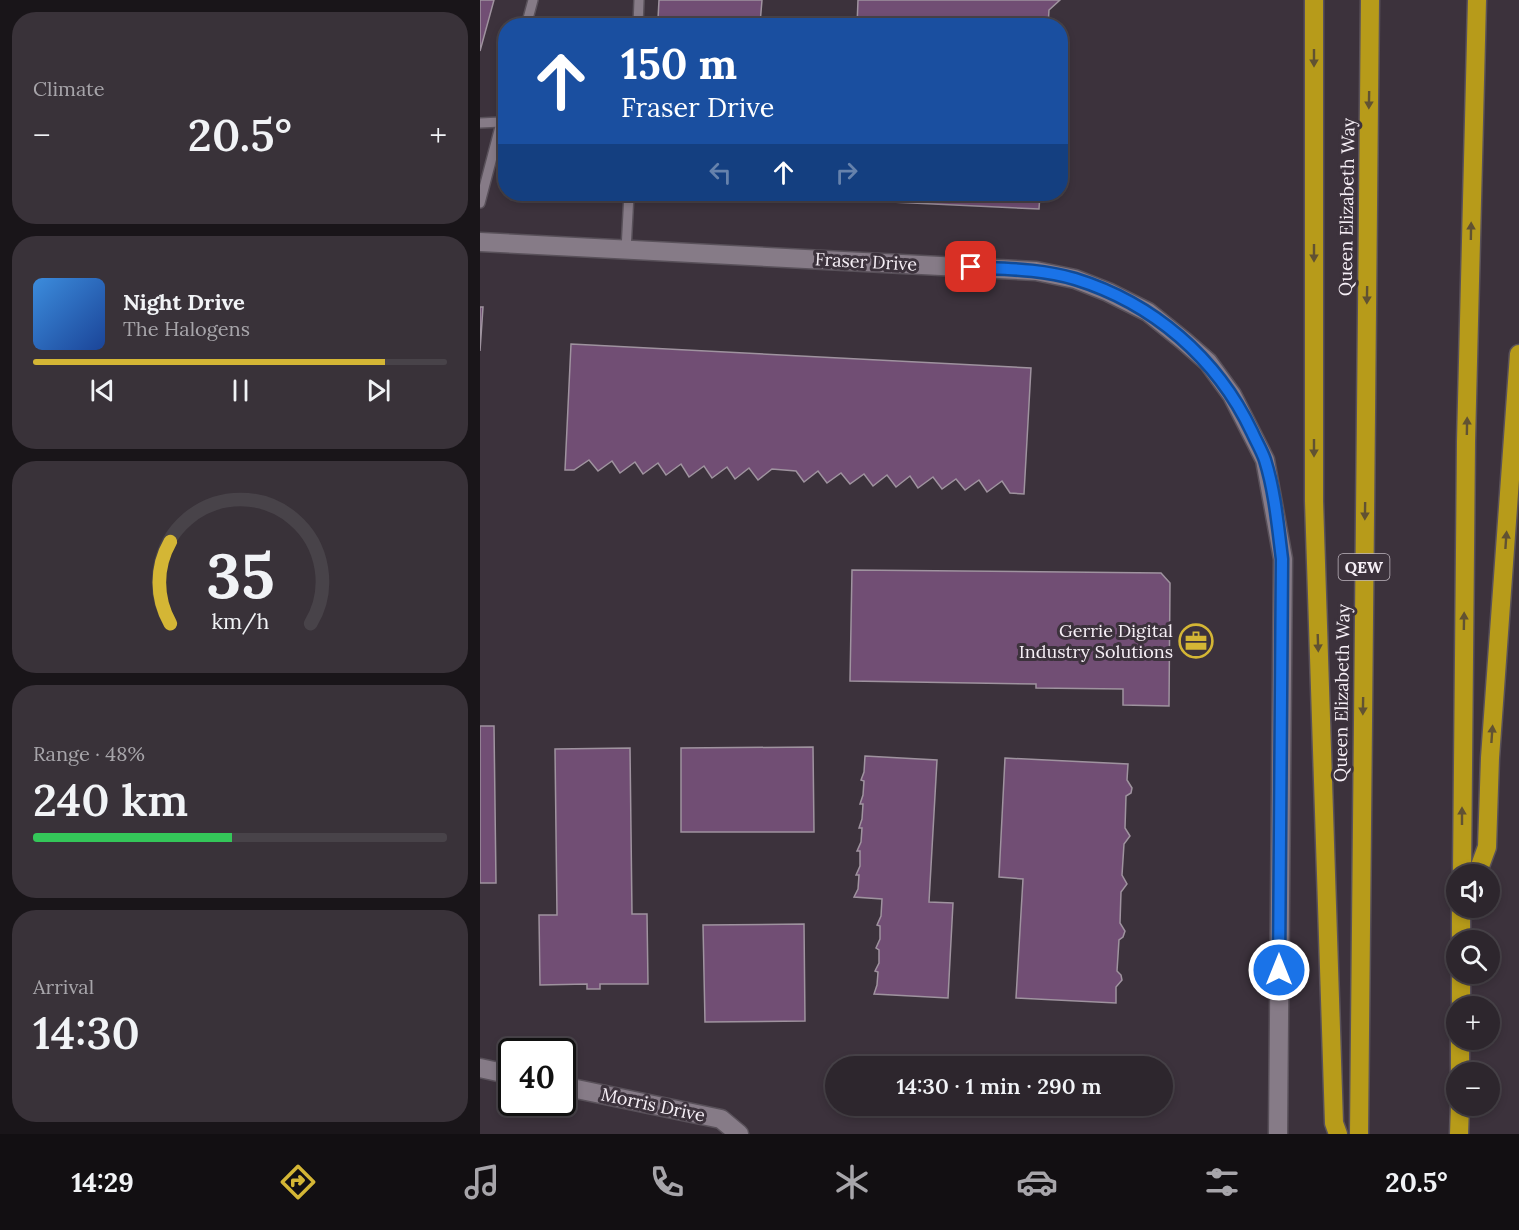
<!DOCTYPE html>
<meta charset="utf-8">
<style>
body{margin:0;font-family:Lora,serif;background:#393239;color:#f1f3f6;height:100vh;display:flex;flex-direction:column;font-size:22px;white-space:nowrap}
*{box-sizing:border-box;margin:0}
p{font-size:20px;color:#a7a5aa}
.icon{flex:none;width:33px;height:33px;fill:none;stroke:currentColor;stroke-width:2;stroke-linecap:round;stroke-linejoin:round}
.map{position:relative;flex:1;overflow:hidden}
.sheet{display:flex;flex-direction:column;gap:12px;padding:12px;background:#191519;width:480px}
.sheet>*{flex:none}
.banner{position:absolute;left:18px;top:18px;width:570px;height:183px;border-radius:24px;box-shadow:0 3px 9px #0003,0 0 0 2px #484349;background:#1a4fa0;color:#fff;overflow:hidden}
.buttons{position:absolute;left:966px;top:864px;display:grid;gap:12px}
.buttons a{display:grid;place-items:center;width:54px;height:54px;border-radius:50%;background:#2d262d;box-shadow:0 3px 9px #0003,0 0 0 2px #484349;font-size:30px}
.speed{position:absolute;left:18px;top:1038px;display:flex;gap:12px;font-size:30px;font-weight:700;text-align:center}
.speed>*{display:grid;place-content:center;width:78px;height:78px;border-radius:50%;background:#2d262d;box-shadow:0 3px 9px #0003,0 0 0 2px #484349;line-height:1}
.speed .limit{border:3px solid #111;border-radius:9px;background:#fff;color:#111}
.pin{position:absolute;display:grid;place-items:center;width:51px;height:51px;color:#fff;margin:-26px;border-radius:12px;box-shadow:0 3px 9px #0006}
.me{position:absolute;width:66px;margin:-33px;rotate:0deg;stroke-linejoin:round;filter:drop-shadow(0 0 4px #0008)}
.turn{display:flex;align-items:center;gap:21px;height:126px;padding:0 24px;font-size:27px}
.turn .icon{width:78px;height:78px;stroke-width:2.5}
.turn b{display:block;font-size:42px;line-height:51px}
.lanes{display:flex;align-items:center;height:57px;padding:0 24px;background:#0003;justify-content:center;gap:30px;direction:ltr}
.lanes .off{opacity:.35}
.big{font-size:45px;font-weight:600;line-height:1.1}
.sheet .widget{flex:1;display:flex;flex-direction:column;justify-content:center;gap:9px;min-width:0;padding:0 21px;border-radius:24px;background:#393239}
.sheet .dial{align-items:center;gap:0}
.dial svg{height:156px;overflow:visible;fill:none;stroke:#484349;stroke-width:7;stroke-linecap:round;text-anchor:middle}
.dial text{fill:#f1f3f6;stroke:none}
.song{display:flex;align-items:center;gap:18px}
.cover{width:72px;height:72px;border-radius:9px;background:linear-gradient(135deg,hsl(210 70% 55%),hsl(220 70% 35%))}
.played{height:6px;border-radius:3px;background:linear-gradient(90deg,#d4b635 85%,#484349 85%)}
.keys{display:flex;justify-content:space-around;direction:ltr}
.heat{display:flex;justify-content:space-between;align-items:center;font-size:33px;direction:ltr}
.charge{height:9px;border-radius:4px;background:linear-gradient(90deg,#34c759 48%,#484349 0)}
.trip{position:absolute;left:345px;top:1056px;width:348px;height:60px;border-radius:30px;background:#2d262d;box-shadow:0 3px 9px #0003,0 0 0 2px #484349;font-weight:600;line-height:60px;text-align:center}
.menu{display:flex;height:96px;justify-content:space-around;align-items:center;background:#120f12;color:#a7a5aa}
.menu .icon{width:42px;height:42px}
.menu .on{color:#d4b635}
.menu b{font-size:27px;color:#f1f3f6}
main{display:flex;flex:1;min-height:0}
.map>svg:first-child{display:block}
</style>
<main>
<section class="sheet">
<div class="widget"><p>Climate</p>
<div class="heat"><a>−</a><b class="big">20.5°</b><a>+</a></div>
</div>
<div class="widget">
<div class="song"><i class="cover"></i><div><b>Night Drive</b><p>The Halogens</p></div></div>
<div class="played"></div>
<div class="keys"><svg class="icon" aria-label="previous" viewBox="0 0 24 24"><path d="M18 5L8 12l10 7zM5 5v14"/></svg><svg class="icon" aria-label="pause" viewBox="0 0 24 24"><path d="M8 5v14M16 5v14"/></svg><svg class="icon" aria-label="next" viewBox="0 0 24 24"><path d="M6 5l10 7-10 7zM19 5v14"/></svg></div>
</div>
<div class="widget dial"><svg viewBox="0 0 100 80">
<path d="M14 69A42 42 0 1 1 86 69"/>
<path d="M14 69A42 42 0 0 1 14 27" stroke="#d4b635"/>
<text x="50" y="56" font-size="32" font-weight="700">35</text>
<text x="50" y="72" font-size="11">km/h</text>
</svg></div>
<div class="widget"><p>Range · 48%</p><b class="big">240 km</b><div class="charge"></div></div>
<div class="widget"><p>Arrival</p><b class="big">14:30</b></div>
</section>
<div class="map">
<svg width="1039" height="1134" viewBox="0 0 1039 1134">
<rect width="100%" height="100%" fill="#3c323c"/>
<g fill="#714e74" stroke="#9f939f" stroke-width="1.5">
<path d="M0,0h14l-14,51z"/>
<path d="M179,0h103l-2,24 16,2h-102v-6l-16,-1z"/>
<path d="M378,0h202l-11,10 -1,16h-191z"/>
<path d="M369,194h191l-1,15 -190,-9z"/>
<path d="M0,307h3l-3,44z"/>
<path d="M91,344l460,24 -7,126 -14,-1 -8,-12 -15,11 -8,-12 -14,10 -9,-11 -14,10 -9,-12 -15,11 -8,-12 -14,11 -9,-12 -14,11 -9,-12 -14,10 -9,-11 -14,10 -9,-12 -14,11 -8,-11 -24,-2 -14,11 -9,-12 -14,11 -8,-12 -15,11 -8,-12 -15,11 -8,-13 -15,11 -8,-12 -15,11 -8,-12 -15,11 -8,-12 -14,10 -9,-11 -15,10h-9z"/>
<path d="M372,570l309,3 9,10 -1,123 -46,-1v-16l-87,-1v-4l-186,-3z"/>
<path d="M0,726h14l2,157h-16z"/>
<path d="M333,747l1,85h-133v-84z"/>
<path d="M150,748l2,166h15l1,70h-48v5h-13v-5l-47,1 -1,-70h18l-2,-166z"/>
<path d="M385,756l72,4 -8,142 24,1 -5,95 -74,-4 3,-9 1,-13 -3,-1 4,-8v-13l-3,-2 4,-9v-13l-3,-1 4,-9 1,-17 -28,-2 4,-8 1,-14h-3l4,-9v-15h-3l4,-9 1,-14h-3l3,-9 1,-15h-3l3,-9 1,-14 -3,-1 3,-8z"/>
<path d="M525,758l123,6 -1,16 5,8 -1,5 -5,3 -1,32 5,8 -6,8 -2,31 5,9 -6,8 -1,31 5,8 -2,6 -4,3 -2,31 4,4 1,5 -6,7v16l-100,-5 7,-119 -24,-2z"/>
<path d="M324,924l1,97 -100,1 -2,-97z"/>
<path d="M549,1055l66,2 -1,9h-66z"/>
<path d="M569,1106h67l-18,9 -21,-1v-5l-24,-1z"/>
</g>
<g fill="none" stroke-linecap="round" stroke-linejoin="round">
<defs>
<g id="lane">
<path d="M46,26l7,-26"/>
<path d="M158,26l1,-26"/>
<path d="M0,123l21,-1"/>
<path d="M0,203l26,-99"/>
<path d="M146,250l3,-56"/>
</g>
<g id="street">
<path d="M0,1068l32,7"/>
<path d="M82,1086l159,33 18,15"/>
</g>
<path id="secondary" d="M0,242l556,29 39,8 33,13 40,20 36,29 24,21 24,33 33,65 18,99 -5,575"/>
<g id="highway">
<path d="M834,0v501l20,622 4,11"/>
<path d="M982,874l4,-432 11,-442"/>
<path d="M997,874l10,-27 3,-89 29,-404"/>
<path d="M981,940v-32"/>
<path d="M981,1006v-32"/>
<path d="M980,1072v-32"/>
<path d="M879,1134l11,-1134"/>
<path d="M979,1134l1,-28"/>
</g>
</defs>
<use href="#lane" stroke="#59515a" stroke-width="12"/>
<use href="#street" stroke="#59515a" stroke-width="21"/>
<use href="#secondary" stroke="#59515a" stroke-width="21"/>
<use href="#highway" stroke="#59515a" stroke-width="21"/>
<use href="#lane" stroke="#867b87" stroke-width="9"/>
<use href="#street" stroke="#867b87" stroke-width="18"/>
<use href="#secondary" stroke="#867b87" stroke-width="18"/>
<use href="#highway" stroke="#b79b1a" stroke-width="18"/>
</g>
<defs><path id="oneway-solid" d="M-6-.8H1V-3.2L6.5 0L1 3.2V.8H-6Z" transform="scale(1.5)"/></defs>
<g fill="#615232">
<use href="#oneway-solid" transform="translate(834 58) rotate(90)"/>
<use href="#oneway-solid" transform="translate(889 100) rotate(91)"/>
<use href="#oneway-solid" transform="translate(991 231) rotate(-89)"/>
<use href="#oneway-solid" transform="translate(834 253) rotate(90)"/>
<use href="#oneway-solid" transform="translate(887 295) rotate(91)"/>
<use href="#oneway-solid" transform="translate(987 426) rotate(-89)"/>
<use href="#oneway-solid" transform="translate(834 448) rotate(90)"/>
<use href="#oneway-solid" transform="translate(885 511) rotate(91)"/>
<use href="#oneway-solid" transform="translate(1026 540) rotate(-86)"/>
<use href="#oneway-solid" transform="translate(984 621) rotate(-89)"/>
<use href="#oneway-solid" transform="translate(838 643) rotate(88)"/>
<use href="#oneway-solid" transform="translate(883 706) rotate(91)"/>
<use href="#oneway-solid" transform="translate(1012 734) rotate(-86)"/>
<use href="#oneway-solid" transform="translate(982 816) rotate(-90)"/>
</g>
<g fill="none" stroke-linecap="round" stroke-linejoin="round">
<defs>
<path id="route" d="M491,267c35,2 70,2 104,12 78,24 142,79 177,153 4,9 10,19 13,28 10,32 13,67 17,99l-3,411"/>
</defs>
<use href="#route" stroke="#114b97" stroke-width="15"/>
<use href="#route" stroke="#1a73e8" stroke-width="10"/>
</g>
<defs>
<symbol id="office-ring" viewBox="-11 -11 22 22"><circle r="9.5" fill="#3c323c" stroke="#d4b635" stroke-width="1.5"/><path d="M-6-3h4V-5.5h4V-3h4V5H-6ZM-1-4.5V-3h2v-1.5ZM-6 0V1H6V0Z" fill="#d4b635"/></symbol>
</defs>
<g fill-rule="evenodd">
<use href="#office-ring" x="697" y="622" width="38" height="38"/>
</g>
<g text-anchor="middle" stroke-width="6" stroke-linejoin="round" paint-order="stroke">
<rect fill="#3c323c" stroke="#beb6be" stroke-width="1.5" x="858.5" y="554" width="51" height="26" rx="4.5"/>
<g font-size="16" font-weight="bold" fill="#f6eff6">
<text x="884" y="573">QEW</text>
</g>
<g font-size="18" fill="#f6eff6" stroke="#3c323c">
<text transform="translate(867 207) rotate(-89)" y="6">Queen Elizabeth Way</text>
<text transform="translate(386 262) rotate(3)" y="6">Fraser Drive</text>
<text transform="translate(862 693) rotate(-89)" y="6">Queen Elizabeth Way</text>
<text transform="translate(173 1105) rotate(12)" y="6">Morris Drive</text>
</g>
<g font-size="18" fill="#f6eff6" stroke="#3c323c" text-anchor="end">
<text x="693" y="637">Gerrie Digital<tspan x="693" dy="21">Industry Solutions</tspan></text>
</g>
</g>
</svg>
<div class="buttons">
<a><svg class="icon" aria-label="sound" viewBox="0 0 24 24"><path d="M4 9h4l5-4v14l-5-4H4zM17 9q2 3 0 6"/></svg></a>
<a><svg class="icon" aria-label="search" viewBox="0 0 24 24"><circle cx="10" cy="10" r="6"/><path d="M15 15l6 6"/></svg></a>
<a>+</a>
<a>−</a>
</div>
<div class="speed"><div class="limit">40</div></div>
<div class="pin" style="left:491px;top:267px;background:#d93025"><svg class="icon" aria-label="arrive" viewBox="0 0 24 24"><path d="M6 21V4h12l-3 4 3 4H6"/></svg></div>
<svg class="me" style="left:799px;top:970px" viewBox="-20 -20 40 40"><circle r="17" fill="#1a73e8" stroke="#fff" stroke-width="3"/><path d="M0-11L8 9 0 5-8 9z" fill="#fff"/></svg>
<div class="trip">14:30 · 1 min · 290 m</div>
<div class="banner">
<div class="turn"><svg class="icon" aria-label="ahead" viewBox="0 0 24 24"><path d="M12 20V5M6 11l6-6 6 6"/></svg><div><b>150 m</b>Fraser Drive</div></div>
<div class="lanes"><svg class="icon off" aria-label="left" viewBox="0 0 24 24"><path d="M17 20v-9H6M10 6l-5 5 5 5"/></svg><svg class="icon" aria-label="ahead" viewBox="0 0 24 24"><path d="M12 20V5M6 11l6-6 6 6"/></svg><svg class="icon off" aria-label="right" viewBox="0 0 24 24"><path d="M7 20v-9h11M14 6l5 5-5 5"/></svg></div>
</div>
</div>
</main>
<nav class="menu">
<b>14:29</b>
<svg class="icon on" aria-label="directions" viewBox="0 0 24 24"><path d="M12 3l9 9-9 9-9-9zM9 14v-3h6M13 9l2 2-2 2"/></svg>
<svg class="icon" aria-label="music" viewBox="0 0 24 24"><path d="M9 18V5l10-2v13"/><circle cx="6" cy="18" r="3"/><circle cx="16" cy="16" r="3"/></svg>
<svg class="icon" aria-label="phone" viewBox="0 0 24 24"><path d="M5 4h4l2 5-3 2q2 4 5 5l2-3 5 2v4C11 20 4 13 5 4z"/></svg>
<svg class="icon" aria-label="climate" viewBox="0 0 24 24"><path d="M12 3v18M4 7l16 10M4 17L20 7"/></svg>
<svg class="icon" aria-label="car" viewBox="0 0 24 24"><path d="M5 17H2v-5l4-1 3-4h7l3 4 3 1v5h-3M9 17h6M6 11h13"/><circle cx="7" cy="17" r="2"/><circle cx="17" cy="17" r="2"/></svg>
<svg class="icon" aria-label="filters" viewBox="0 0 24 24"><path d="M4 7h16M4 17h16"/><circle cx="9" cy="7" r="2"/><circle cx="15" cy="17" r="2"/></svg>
<b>20.5°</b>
</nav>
